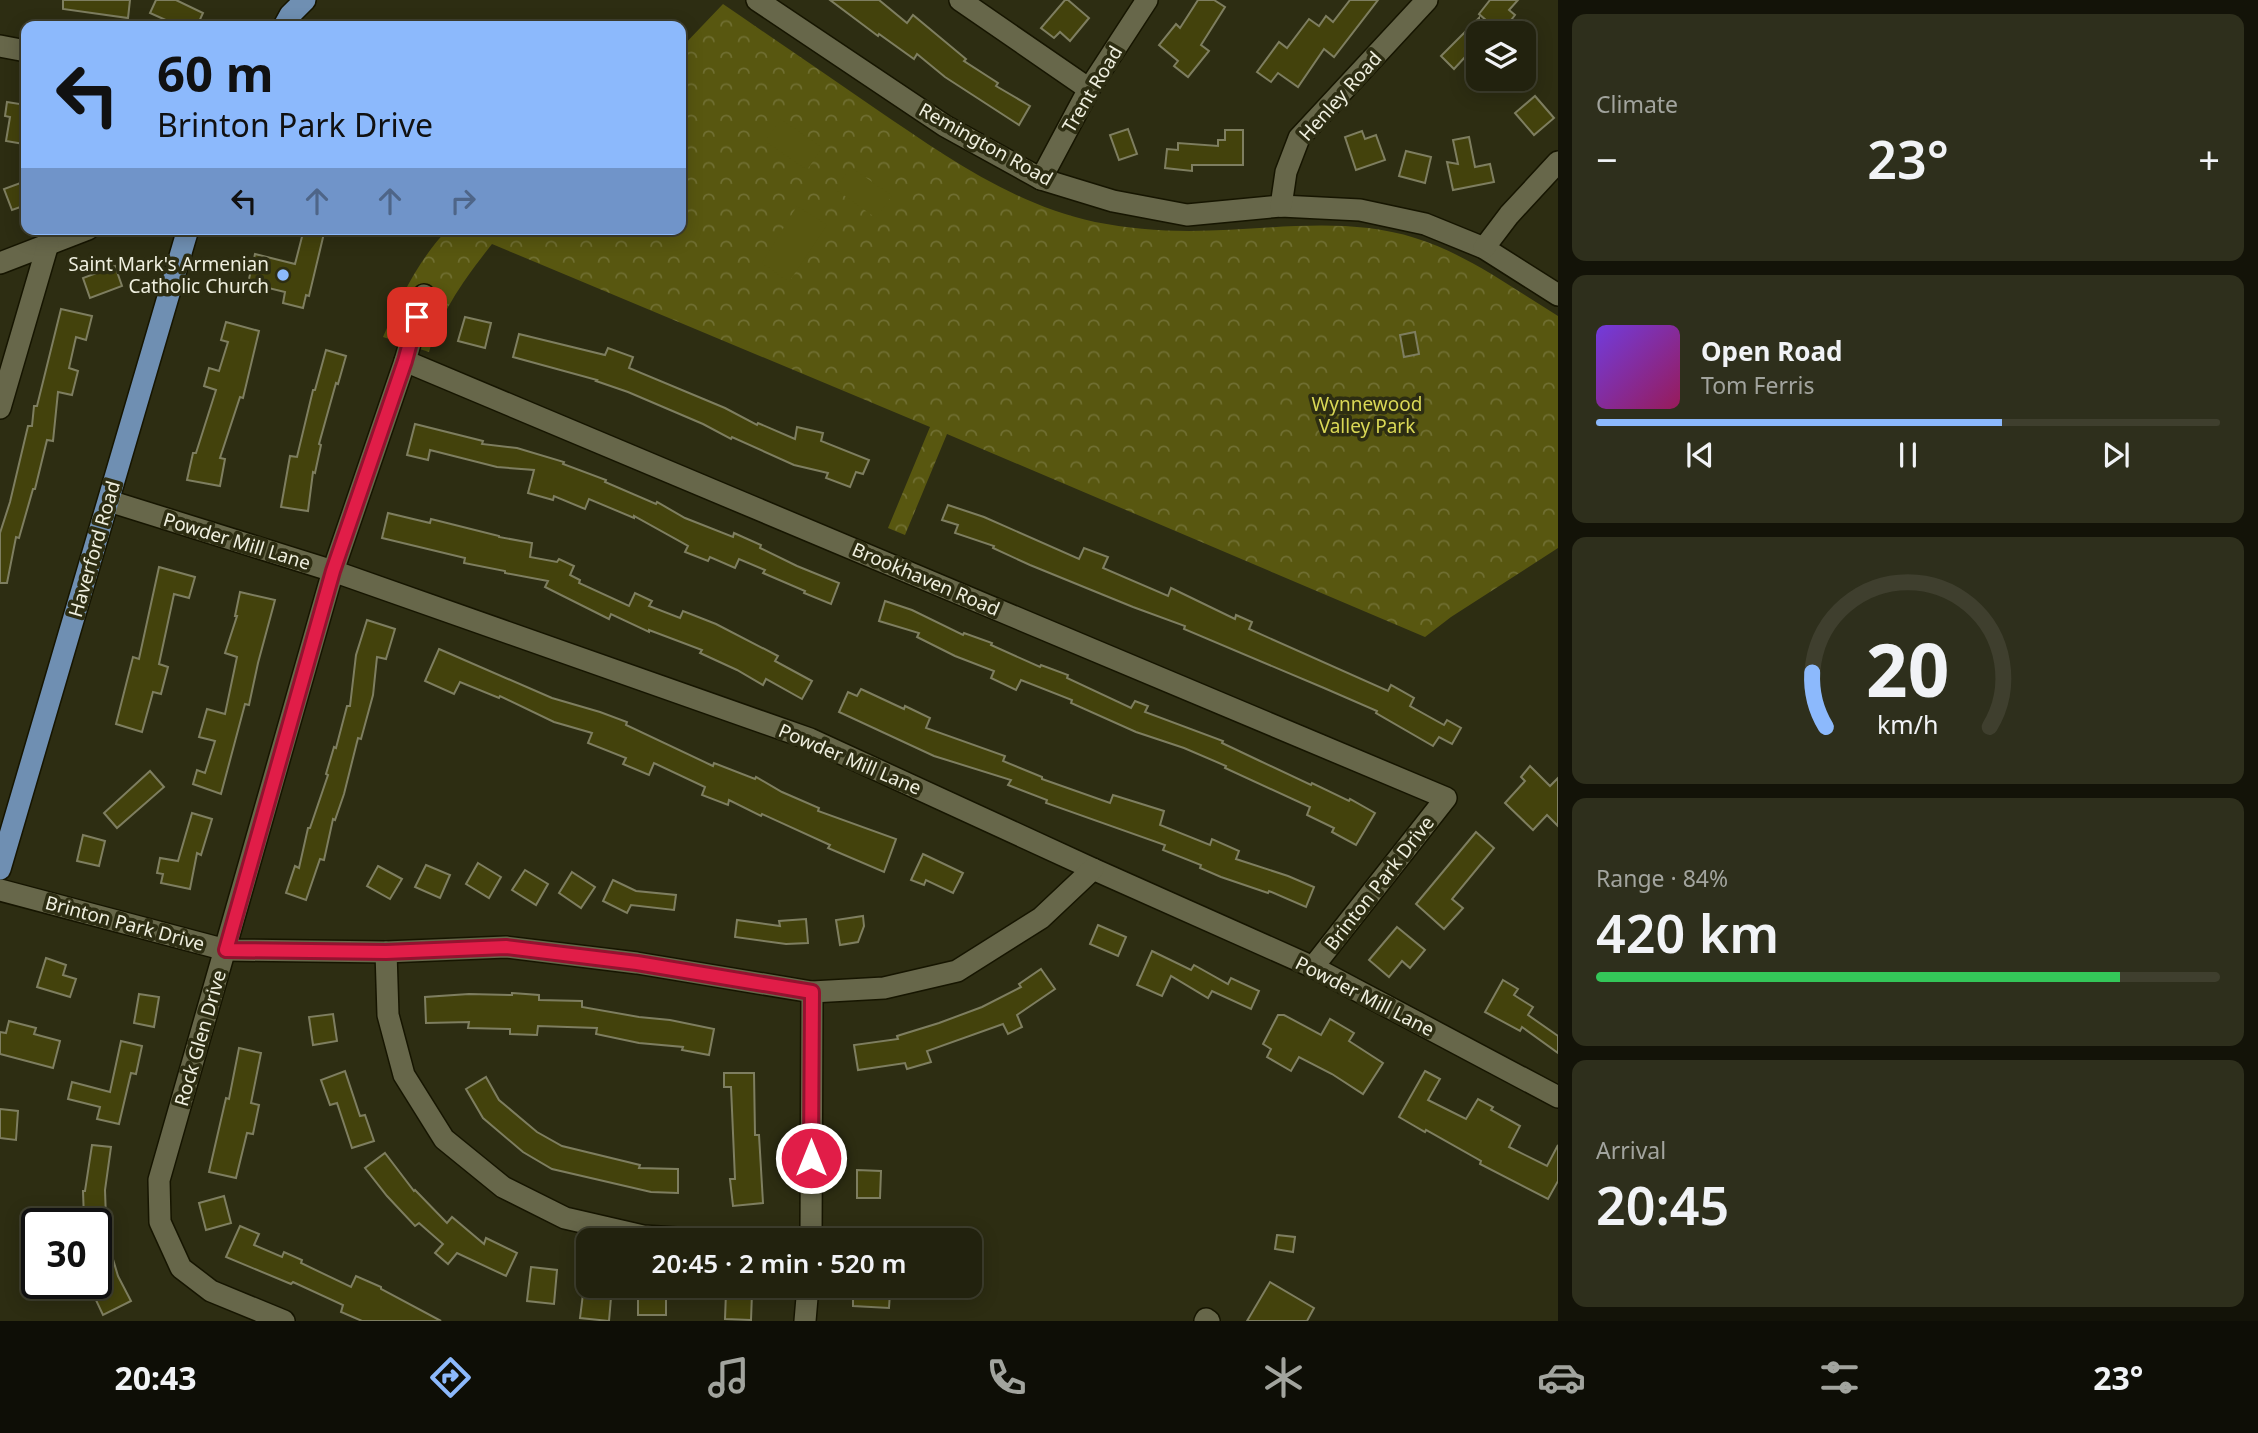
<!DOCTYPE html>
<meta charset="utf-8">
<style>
body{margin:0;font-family:"Noto Sans",sans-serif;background:#2e2f1c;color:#f1f3f6;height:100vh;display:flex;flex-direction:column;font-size:26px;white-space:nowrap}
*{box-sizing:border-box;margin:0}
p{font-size:23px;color:#a2a49e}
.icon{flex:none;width:38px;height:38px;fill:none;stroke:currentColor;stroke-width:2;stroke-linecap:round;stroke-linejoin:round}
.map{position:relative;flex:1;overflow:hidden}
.details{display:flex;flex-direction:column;gap:14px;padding:14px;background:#131308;width:700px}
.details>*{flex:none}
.top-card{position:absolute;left:21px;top:21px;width:665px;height:214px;border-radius:14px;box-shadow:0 4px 18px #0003,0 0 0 2px #3f3f2e;background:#8cb9fc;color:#111;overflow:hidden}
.tools{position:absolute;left:1466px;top:21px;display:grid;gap:14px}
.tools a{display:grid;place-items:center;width:70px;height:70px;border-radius:14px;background:#22220e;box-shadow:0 4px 18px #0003,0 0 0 2px #3f3f2e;font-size:35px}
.speed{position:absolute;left:21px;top:1208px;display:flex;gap:14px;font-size:35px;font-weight:700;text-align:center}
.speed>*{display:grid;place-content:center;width:91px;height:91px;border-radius:50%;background:#22220e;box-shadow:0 4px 18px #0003,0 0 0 2px #3f3f2e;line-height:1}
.speed .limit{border:4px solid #111;border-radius:10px;background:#fff;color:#111}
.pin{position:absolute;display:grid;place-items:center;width:60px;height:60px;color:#fff;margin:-30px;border-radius:14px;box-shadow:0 4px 10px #0006}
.me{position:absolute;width:77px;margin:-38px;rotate:0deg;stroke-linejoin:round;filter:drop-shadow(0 0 5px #0008)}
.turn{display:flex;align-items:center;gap:24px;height:147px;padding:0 21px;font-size:32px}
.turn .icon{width:91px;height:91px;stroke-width:2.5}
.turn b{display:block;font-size:49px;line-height:60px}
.lanes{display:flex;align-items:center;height:66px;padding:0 21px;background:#0003;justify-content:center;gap:35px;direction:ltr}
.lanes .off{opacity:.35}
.big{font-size:52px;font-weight:600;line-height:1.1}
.details .tile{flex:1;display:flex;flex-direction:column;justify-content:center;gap:10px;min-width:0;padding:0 24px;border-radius:14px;background:#2e2f1c}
.details .dial{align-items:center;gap:0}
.dial svg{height:182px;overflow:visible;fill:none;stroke:#3f3f2e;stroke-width:7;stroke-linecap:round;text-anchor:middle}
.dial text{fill:#f1f3f6;stroke:none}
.song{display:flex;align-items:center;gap:21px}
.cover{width:84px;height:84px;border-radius:10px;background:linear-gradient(135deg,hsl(260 70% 55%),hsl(330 70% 35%))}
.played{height:7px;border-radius:4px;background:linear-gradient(90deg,#8cb9fc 65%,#3f3f2e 65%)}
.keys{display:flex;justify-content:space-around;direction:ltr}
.heat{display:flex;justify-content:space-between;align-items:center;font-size:38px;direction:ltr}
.charge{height:10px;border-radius:5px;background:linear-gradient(90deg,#34c759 84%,#3f3f2e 0)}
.trip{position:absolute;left:576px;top:1228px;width:406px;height:70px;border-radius:14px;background:#22220e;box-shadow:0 4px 18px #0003,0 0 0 2px #3f3f2e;font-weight:600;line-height:70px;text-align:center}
.tab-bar{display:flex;height:112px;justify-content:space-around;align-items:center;background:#0e0e06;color:#a2a49e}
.tab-bar .icon{width:49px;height:49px}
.tab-bar .selected{color:#8cb9fc}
.tab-bar b{font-size:32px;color:#f1f3f6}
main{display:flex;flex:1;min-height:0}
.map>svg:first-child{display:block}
</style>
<main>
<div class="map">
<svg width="1558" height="1321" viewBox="0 0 1558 1321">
<defs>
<pattern id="forest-crowns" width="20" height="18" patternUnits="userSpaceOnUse" patternTransform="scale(1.75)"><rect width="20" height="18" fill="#585710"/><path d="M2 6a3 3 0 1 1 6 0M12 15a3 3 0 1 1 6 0" fill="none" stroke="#706f32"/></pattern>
</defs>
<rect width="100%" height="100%" fill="#2d2d12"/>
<path fill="url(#forest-crowns)" d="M723,4c51,35 102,70 153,105 68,46 136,95 219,113 31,6 63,9 94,9 75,0 153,-16 226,7 52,16 97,50 143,78v232l-107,69 -26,20 -478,-203 -42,101 -17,-7 42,-101 -438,-183c-26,33 -51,67 -63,108l-46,-15c17,-38 35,-77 65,-108h233v-181z"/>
<g fill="#585710">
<path d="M781,119l41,29 -15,22 -42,-29z"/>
<path d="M851,167l41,29 -16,22 -41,-29z"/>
<path d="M797,206l30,19 -38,57 -27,-19z"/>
</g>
<g fill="#43420c" stroke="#7e7e60" stroke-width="2">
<path d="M63,0h67l-2,18 -65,-9z"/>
<path d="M156,0h20l27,13 -6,13h-18l-29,-13z"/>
<path d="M830,0h49l28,23 6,-8 53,44 -2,2 34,22 -2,3 34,20 -11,19 -74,-48 -28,-23 -3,5 -35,-25 -1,2z"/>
<path d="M1065,0h3l21,18 -19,23 -10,-9 -6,6 -13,-10z"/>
<path d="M1198,0h16l11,7 -24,38 8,6 -21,26 -14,-11 4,-5 -19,-16 17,-21 4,4z"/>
<path d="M1350,0h28l-44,57 -10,-8 -26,38 -20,-14 -7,9 -14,-10 22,-30 8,6 22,-29 10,7 7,-10 7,6z"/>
<path d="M1490,0h28l-9,10 6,5 -14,18 -22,-19z"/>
<path d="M1479,18v51l-13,-13 -12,13 -13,-13z"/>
<path d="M1535,96l19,22 -20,17 -19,-22z"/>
<path d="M7,102l19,3 -2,39 -18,-3 4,-24 -5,-1z"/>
<path d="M1128,129l9,25 -18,6 -9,-25z"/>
<path d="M1225,130h18v35h-51v6l-27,-3 2,-19 11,1v-7l40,3v-6h7z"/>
<path d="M1362,131l3,8 11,-4 9,25 -29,10 -11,-33z"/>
<path d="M1469,137l6,30 15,-3 4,18 -41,8 -6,-28 11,2 -5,-24z"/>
<path d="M1406,151l25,6 -6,26 -26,-7z"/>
<path d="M26,181v24l-14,5 -8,-21z"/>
<path d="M304,229h21l-16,67 -3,-1 -3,13 -20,-5 2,-11 -37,-9 7,-29 40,10z"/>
<path d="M115,266l7,20 -32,12 -7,-20z"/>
<path d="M61,309l31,7 -6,24 -10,-3 -7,31 9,3 -6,24 -14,-3 -5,49 -6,-1 -12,49h-2l-14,49 -3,-1 -9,46h-7v-50l10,-31 18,-76h4l2,-20h3z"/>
<path d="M465,317l26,6 -6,25 -27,-7z"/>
<path d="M226,322l33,9 -16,67 -3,-1 -20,61 5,1 -5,27 -33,-6 6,-27h3l20,-63 -12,-4 5,-18 10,3 9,-29 -7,-2z"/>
<path d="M1415,332l4,22 -15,3 -4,-22z"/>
<path d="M519,334l86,21 3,-7 25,9 -4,11 96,40 32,17 1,-2 37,16 2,-12 26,6 -2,8 48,19 -6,14 -7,-2 -6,15 -24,-9 2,-5 -34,-8 -62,-28 -1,2 -28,-15 -75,-32 -32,-11 1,-1 -84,-23z"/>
<path d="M326,350l20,6 -8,28 -2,-1 -17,61 2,1 -6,28 -2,-1 -5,39 -27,-4 9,-51 7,1 16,-67h2z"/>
<path d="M415,424l68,17 -1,3 35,4 47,14 -1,2 43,16 -1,2 51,22 1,-2 28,16 48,19 1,-4 27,12 -1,3 37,18 42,17 -8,21 -27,-11 1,-2 -42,-18 2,-3 -26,-11 -4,9 -25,-11 -2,4 -23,-9 3,-6 -54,-30v2l-45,-19 -4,10 -31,-13 -1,4 -25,-7 6,-23 -37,-3 -67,-17 -2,10 -21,-5z"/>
<path d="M948,505l36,12 95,42 5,-11 24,9 -5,11 65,28 3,-8 64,31 1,-4 16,7 -3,7 139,62 3,-6 23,13 -4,8 34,19 3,-5 14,8 -9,16 -13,-7 -6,9 -57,-33 1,-2 -53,-23 -140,-59 1,-3 -52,-19 -103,-42 -37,-17 1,-2 -39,-13 3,-8 -16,-5z"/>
<path d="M388,513l42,10 1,-4 68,17v1l33,6 -2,14 27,5 2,-3 15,7 -4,9 10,5 -1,3 50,23 6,-13 17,8 -3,5 31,12 3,-7 33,13 62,32 -3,5 37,20 -10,18 -36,-20 -3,6 -26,-15 -37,-17 2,-3 -53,-20v2l-38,-18 -2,5 -64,-32 3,-6 -43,-8v-2l-41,-8 1,-5 -83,-20z"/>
<path d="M159,567l36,10 -6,21 -15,-4 -15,70 9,3 -7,27 -8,-2 -11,40 -26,-8 17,-67 6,2z"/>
<path d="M240,592l35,8 -17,63 -9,42 -4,-1 -24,90 -28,-10 4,-14 8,3 10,-32 -16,-4 8,-28 18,5 12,-57 -12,-4 12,-37h-2z"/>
<path d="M885,601l27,9 51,25 1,-2 28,10 -1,2 49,22 1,-2 27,10 -1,3 64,30 4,-7 13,5 -3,6 78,29 -1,2 38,18 51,24 1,-2 37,18 1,-2 25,14 -19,32 -24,-13 2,-4 -27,-13 3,-8 -85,-39 1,-2 -42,-18 -48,-16 -65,-29 1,-3 -51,-20 -5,10 -25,-12 3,-7 -39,-15 -38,-19 2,-4 -40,-12z"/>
<path d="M367,620l28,9 -9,30 -9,-2 -4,38 -12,44 -3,-1 -14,56 -9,26 -2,-1 -9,41 -4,-1 -14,41 -20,-7 9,-27 4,2 9,-40h2l18,-53 -2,-1 8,-27 2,1 11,-42h3l6,-51z"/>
<path d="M439,649l113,49 48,14 27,10 -1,3 87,41 1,-3 41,16 1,-2 26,15 37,16 -1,3 78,28 -12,33 -56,-24 2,-3 -68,-31 -1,2 -32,-16 -1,5 -26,-10 3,-8 -51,-24 -5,12 -26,-11 3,-6 -38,-15 4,-10 -38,-11 -54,-26 -1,2 -39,-16 -6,12 -29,-13z"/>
<path d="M861,689l43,20 1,-3 25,12 -4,10 79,28 -2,5 39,16v2l68,24 3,-8 51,16 -4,14 50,20 2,-6 27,12 -3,8 52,17 26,11 -8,20 -37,-16 -1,2 -47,-16 -21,-9 1,-3 -38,-15 2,-5 -119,-42 1,-3 -39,-15 3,-5 -77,-24 -95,-44 9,-20 9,4z"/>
<path d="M1530,766l20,20 8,-8v48l-11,-11 -14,15 -28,-27 20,-22 -4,-4z"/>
<path d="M150,771l14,16 -47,41 -13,-15z"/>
<path d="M192,813l20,6 -11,36 -4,-2 -7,36 -29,-6 2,-9 -6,-1 3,-15 18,3z"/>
<path d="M1476,832l18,16 -42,51 11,9 -19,21 -28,-25z"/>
<path d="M83,835l22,6 -6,25 -22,-5z"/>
<path d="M923,854l40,19 -10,20 -27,-13 -2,5 -13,-5z"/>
<path d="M478,863l23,14 -12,21 -23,-14z"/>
<path d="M426,865l24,10 -10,23 -25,-11z"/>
<path d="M378,866l24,13 -12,20 -23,-13z"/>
<path d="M525,870l23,14 -12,21 -24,-15z"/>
<path d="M572,872l23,15 -14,21 -22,-15z"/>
<path d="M613,880l23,11 40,4 -2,15 -43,-5 -4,8 -24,-12z"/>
<path d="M863,916l1,10 -6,16 -18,3 -4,-25z"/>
<path d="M806,919l2,24 -22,1 -51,-7 2,-17 43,6 -1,-5z"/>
<path d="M1098,925l28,12 -8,19 -28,-12z"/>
<path d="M1397,927l28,23 -15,18 -8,-7 -13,16 -20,-17z"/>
<path d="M1152,951l39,19 3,-5 34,19 3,-6 28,13 -8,18 -39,-18 -4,7 -37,-22 -9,20 -25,-11z"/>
<path d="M46,958l20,7 -3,10 13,4 -6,18 -33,-10z"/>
<path d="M1041,969l14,20 -38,26 5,12 -14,7 -5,-10 -76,27 4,11 -24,7 -2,-6 -47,7 -4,-25 44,-6 -1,-3 42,-13 43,-16 39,-20 -2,-3z"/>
<path d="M1503,980l15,9 -4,6 19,12 -5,8 30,21v17l-36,-26 -2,4 -35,-19z"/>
<path d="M512,993l27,2v5l43,1v6l57,10 31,3 44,9 -5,26 -27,-5 1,-3 -44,-4 -43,-9 1,-6 -59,-2 -1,9 -27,-1v-5l-42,-1 1,-6 -43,1 -1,-26 44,-3 43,1z"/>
<path d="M139,994l20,3 -5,30 -20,-4z"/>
<path d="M333,1014l4,27 -24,4 -4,-28z"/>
<path d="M1278,1015h6l37,20 9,-16 24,14 -5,8 34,22 -20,31 -31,-20 -33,-17 -8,14 -24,-14 4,-8 -8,-5z"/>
<path d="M9,1021l27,7 -2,6 26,7 -7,27 -53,-14v-22l6,1z"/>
<path d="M121,1041l21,5 -6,28 -5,-1 -12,51 -22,-5 3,-12 -32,-8 4,-17 38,10z"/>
<path d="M239,1048l22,5 -10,50 8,2 -6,29 -6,-1 -11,45 -27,-6 17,-74 3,1z"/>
<path d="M345,1071l15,45 5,-1 9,26 -22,7 -15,-45 -7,2 -9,-25z"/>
<path d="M1425,1071l15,8 -12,21 38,19 12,-20 15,8 -2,3 29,16 -11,21 38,19 11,-21v36l-10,18 -68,-35 1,-3 -55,-31 -1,2 -26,-15z"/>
<path d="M724,1073h30l1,62h4l4,68 -30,3 -3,-27h5l-4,-92h-7z"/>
<path d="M486,1077l13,23 38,32 25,14 78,19 -1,3 39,1v24l-27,-1 -99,-23 -29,-17 -40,-34 -17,-29z"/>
<path d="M0,1109l18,2 -2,29 -16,-2z"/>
<path d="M92,1145l19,2 -6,43 1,29h-5l17,57 13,25 -28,14 -8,-17 9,-4 -8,-17v-58h-12l-1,-28h2z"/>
<path d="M385,1153l29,38 1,-1 32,33 5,-6 32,27 2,-6 31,15 -11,23 -49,-23 -9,11 -13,-11 8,-9 -24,-21 -4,3 -28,-30 -22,-28z"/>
<path d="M857,1170l24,1 -1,27h-23z"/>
<path d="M224,1196l7,27 -25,7 -7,-27z"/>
<path d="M240,1226l19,8 -5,11 28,12 2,-5 18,8 -1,3 50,24 5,-11 25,11v2l60,32h-79l-21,-9 2,-7 -50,-23 -2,2 -65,-27z"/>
<path d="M1277,1235l18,2 -2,15 -18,-3z"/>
<path d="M531,1267l26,3 -3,34 -27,-3z"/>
<path d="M1270,1282l44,26 -7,13h-60z"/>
<path d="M584,1286h28l-3,35 -29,-3z"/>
<path d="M853,1286h24v6h13l-1,16 -36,-2z"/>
<path d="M666,1291v24h-28v-23z"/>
<path d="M726,1292l26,1 -1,27 -26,-1z"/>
</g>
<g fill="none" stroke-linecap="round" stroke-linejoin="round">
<defs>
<g id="street">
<path d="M757,0l188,126 96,53 72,22 74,14 94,-9 79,4 65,14 59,24 74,47"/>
<path d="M960,0l129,89"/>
<path d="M0,46l26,5"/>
<path d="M1041,179l48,-90 58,-89"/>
<path d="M1281,206l5,-34 13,-34 128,-138"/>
<path d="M1484,248l25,-33 49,-53"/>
<path d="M0,263l88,-34"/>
<path d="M405,361l1041,437 -133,169"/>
<path d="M0,408l48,-164"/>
<path d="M109,501l224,70 477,168 283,130 220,98 245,130"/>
<path d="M0,890l226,60 160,2 120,-5 131,16 175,29 72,-4 73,-17 84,-53 52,-49"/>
<path d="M386,952l2,63 16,60 40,64 59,48 62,31 78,18 84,5"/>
<path d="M811,1241l1,-249"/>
<path d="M284,1321l-73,-30 -30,-23 -21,-46 -1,-42 174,-609 72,-210 19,-66"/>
<path d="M805,1321l3,-35"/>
<path d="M1205,1321l1,-2 3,2"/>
</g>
<g id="primary">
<path d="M284,26l6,-11 15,-15"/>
<path d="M0,869l188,-640"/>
</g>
</defs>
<use href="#street" stroke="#161500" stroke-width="24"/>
<use href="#primary" stroke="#161500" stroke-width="24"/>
<use href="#street" stroke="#67674a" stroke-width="21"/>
<use href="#primary" stroke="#6f8fb2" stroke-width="21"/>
</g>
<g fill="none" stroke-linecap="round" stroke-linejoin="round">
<defs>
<path id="route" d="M417,317l-12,44 -72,210 -107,379 160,2 120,-5 131,16 175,29 -1,166"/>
</defs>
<use href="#route" stroke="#92132f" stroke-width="18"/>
<use href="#route" stroke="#e11d48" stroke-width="12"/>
</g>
<circle fill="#8cb9fc" stroke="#2d2d12" stroke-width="2.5" cx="283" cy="275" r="7"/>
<g text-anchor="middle" stroke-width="7" stroke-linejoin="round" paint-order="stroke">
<g font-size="19" fill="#efefdf" stroke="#2d2d12">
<text transform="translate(1092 89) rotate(-59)" y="7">Trent Road</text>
<text transform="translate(1340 96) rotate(-48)" y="7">Henley Road</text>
<text transform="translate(986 144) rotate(29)" y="7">Remington Road</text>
<text transform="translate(237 541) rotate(17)" y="7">Powder Mill Lane</text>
<text transform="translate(94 549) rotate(-74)" y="7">Haverford Road</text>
<text transform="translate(926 579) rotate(23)" y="7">Brookhaven Road</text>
<text transform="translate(850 759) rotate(23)" y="7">Powder Mill Lane</text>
<text transform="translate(1379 883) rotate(-52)" y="7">Brinton Park Drive</text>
<text transform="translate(125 923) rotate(15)" y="7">Brinton Park Drive</text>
<text transform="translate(1365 996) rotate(27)" y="7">Powder Mill Lane</text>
<text transform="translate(200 1038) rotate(-74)" y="7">Rock Glen Drive</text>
</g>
<g font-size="19" fill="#efefdf" stroke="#2d2d12" text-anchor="end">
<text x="269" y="271">Saint Mark's Armenian<tspan x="269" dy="22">Catholic Church</tspan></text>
</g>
<g font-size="19" fill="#dad856" stroke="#2d2d12">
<text x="1367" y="411">Wynnewood<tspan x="1367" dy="22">Valley Park</tspan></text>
</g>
</g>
</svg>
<div class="tools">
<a><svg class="icon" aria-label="layers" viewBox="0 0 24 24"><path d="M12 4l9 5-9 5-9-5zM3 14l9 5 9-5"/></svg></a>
</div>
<div class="speed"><div class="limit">30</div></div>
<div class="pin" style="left:417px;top:317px;background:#d93025"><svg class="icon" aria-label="arrive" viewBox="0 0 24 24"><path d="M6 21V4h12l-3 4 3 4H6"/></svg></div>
<svg class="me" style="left:811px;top:1158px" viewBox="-20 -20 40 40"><circle r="17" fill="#e11d48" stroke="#fff" stroke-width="3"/><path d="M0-11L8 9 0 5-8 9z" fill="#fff"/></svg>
<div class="trip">20:45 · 2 min · 520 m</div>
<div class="top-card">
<div class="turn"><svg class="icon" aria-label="left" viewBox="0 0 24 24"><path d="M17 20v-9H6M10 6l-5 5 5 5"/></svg><div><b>60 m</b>Brinton Park Drive</div></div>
<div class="lanes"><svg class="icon" aria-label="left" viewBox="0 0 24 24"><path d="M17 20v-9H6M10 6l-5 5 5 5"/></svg><svg class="icon off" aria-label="ahead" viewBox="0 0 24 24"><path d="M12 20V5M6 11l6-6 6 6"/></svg><svg class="icon off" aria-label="ahead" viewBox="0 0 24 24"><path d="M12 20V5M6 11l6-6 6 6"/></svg><svg class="icon off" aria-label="right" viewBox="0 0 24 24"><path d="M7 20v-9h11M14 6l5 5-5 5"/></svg></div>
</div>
</div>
<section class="details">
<div class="tile"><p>Climate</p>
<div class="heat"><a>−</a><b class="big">23°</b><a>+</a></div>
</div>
<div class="tile">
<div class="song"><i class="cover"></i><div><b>Open Road</b><p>Tom Ferris</p></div></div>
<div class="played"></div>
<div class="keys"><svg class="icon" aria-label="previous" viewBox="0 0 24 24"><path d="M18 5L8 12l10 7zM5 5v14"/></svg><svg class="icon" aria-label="pause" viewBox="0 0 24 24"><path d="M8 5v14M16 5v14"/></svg><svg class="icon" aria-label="next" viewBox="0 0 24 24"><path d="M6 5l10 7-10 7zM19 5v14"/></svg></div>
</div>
<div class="tile dial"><svg viewBox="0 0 100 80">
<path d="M14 69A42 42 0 1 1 86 69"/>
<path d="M14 69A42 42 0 0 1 8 45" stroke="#8cb9fc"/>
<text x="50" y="56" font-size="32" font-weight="700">20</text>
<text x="50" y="72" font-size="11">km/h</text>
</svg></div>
<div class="tile"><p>Range · 84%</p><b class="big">420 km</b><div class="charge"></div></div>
<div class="tile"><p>Arrival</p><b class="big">20:45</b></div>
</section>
</main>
<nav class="tab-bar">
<b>20:43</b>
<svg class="icon selected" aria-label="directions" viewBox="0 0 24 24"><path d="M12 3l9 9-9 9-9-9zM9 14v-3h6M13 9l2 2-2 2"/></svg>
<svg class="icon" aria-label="music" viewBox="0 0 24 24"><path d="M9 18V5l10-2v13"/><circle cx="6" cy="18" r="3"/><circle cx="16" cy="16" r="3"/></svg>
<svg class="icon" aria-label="phone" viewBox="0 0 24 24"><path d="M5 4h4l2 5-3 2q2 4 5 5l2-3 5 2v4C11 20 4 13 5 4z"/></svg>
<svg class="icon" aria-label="climate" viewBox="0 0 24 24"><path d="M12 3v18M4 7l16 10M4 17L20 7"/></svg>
<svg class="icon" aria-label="car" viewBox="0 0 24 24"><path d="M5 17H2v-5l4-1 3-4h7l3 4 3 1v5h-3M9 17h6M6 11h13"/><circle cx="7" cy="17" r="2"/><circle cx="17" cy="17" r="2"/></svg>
<svg class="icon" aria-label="filters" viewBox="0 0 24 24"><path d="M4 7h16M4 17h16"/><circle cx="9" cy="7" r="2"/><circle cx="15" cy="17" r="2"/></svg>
<b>23°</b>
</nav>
